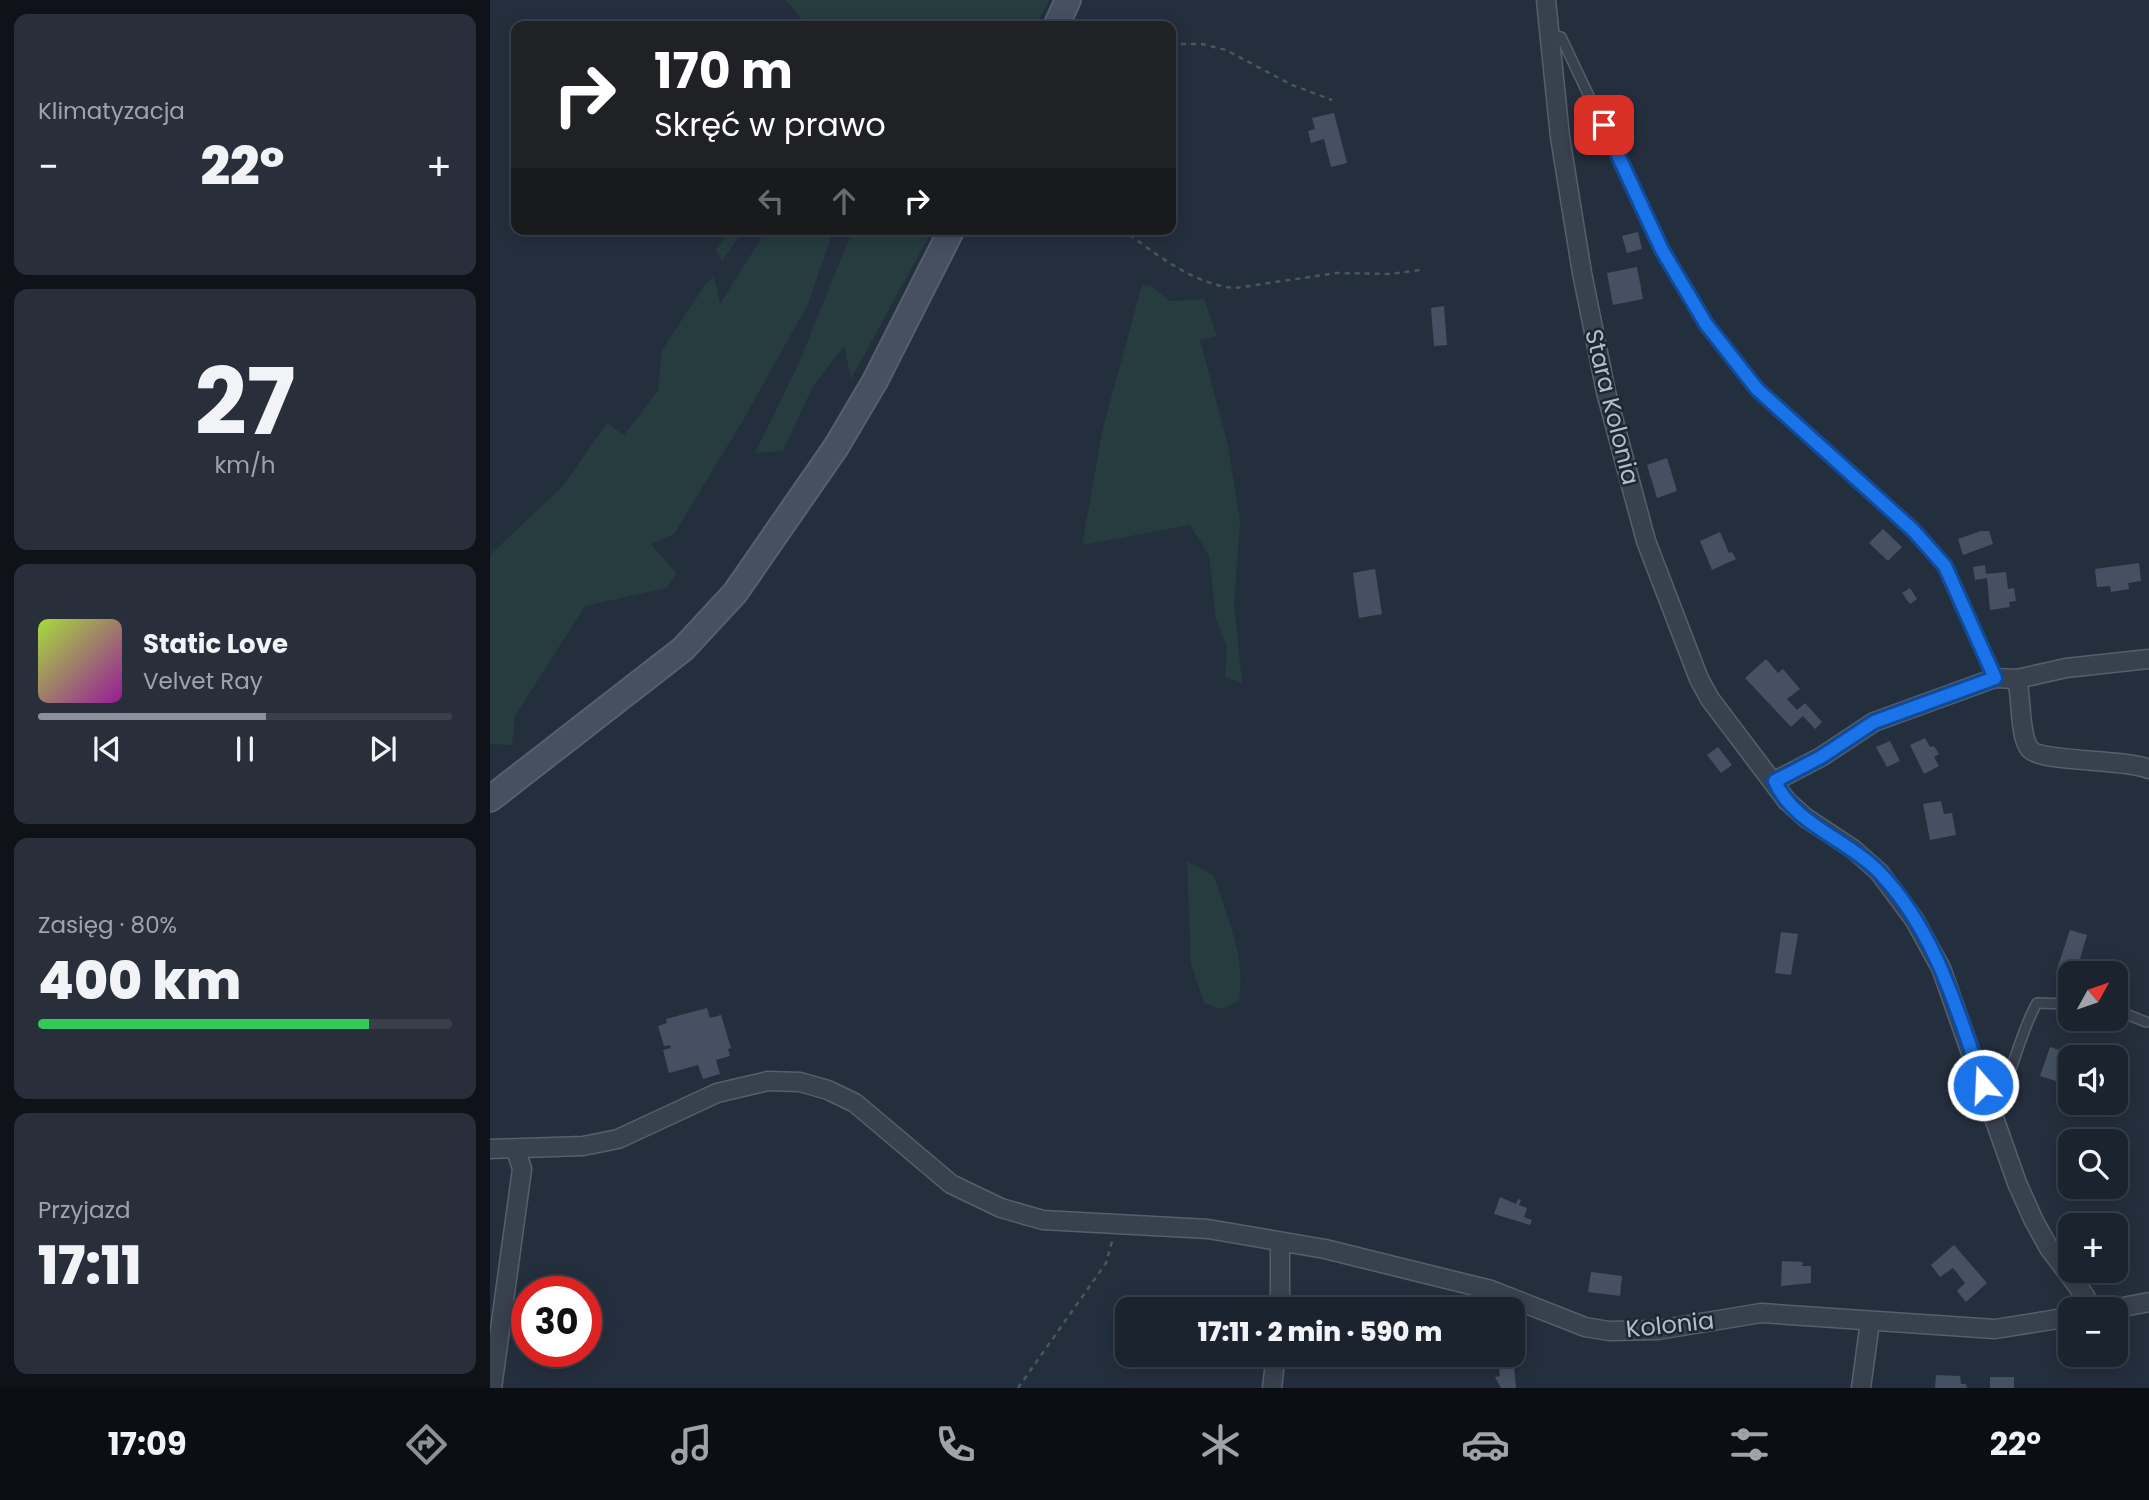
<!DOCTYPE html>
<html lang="pl">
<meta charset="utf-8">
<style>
body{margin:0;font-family:Poppins,sans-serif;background:#282f3a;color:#f1f3f6;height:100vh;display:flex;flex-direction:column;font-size:26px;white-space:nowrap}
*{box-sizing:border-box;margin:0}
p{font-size:23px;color:#a0a4aa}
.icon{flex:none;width:38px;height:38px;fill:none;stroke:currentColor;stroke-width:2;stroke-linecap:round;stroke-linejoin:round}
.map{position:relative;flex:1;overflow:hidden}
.details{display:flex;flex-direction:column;gap:14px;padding:14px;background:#0f1319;width:490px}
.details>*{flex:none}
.guide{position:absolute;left:21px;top:21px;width:665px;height:214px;border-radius:14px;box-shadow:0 4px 18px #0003,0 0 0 2px #39404a;background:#202124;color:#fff;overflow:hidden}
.needle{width:46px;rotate:50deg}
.tools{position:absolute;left:1568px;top:961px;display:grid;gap:14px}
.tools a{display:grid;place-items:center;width:70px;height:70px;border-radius:14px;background:#1b232e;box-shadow:0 4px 18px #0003,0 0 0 2px #39404a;font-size:35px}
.speed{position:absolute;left:21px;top:1276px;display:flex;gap:14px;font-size:35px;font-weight:700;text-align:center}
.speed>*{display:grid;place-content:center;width:91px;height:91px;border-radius:50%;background:#1b232e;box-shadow:0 4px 18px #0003,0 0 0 2px #39404a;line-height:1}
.speed .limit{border:10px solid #d22;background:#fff;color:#111}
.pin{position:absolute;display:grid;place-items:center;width:60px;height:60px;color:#fff;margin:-30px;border-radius:14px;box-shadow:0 4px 10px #0006}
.me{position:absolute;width:77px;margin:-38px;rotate:341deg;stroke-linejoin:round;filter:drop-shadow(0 0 5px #0008)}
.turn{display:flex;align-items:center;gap:24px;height:147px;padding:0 28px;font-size:32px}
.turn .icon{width:91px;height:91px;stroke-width:2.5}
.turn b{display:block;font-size:49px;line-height:60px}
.lanes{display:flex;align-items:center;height:66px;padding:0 28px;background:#0003;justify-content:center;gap:35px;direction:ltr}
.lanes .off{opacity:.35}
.big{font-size:52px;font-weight:800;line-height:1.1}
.details .tile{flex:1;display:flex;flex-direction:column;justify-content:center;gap:10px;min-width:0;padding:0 24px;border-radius:14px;background:#282f3a}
.details .dial{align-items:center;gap:0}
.dial b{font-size:91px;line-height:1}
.song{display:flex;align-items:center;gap:21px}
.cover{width:84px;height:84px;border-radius:10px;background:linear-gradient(135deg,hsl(80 70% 55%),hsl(300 70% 35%))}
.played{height:7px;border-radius:4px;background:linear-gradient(90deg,#8c9099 55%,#39404a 55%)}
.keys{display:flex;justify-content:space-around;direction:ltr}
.heat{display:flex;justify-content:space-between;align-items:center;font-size:38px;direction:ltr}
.charge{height:10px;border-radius:5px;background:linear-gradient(90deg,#34c759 80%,#39404a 0)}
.trip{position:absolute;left:625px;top:1297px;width:410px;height:70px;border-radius:14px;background:#1b232e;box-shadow:0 4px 18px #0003,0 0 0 2px #39404a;font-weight:800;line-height:70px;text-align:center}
.menu{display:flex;height:112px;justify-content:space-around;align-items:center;background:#0b0e12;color:#a0a4aa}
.menu .icon{width:49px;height:49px}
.menu .on{color:#8c9099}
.menu b{font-size:32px;color:#f1f3f6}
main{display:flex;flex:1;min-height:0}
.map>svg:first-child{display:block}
</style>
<main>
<section class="details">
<div class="tile"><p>Klimatyzacja</p>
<div class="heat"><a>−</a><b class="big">22°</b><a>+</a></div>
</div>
<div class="tile dial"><b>27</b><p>km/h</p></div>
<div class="tile">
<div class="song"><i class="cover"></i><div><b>Static Love</b><p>Velvet Ray</p></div></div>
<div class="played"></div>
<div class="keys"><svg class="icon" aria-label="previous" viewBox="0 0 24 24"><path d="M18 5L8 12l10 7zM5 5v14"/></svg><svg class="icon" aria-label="pause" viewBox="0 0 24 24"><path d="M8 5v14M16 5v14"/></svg><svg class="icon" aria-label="next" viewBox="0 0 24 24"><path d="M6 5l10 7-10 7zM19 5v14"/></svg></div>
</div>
<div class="tile"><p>Zasięg · 80%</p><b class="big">400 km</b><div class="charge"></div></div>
<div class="tile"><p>Przyjazd</p><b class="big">17:11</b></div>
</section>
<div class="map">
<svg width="1659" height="1388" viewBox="0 0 1659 1388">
<rect width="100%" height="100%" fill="#242f3e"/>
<g fill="#263c3f">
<path d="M296,0h263l-13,26h-229z"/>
<path d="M241,229h13l-22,32 -6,-11z"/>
<path d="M277,229h67l-26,75 -66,118 -68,112 -23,10 26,30 -11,14 -81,18 -70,110 -3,29 -22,-1v-189l73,-69 44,-63 17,12 34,-45 4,-40 43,-65 9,-9 6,28z"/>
<path d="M363,229h80l-82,150 -7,-33 -31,40 -30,65 -28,2 43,-88z"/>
<path d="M652,285l10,1 17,15 35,-2 13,37 -17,4 28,105 12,76 -6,83 8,79 -17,-6 2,-29 -11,-30 -7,-63 -19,-30 -108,20 21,-117z"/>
<path d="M697,861l27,15c13,40 32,82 25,125l-17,8 -18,-6 -13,-39z"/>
</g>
<g fill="#455162">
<path d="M844,113l13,50 -16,4 -7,-28 -13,4 -3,-12 7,-2 -3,-11z"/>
<path d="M1148,232l4,17 -15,4 -5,-17z"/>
<path d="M1147,267l6,32 -30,6 -6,-32z"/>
<path d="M954,306l3,39 -13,1 -3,-38z"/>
<path d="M1177,458l10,33 -20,7 -10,-33z"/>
<path d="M1393,529l19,18 -14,14 -19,-18z"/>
<path d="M1491,531h8l4,13 -30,11 -5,-16z"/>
<path d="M1230,532l9,21 3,-1 4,7 -24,11 -12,-29z"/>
<path d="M1649,563l2,18 -13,2 1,6 -18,3 -1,-6 -13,1 -2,-18z"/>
<path d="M1495,565l1,9 20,-2 2,17 6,-1 2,13 -7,1 1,5 -20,3 -3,-32 -12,2 -2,-13z"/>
<path d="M885,569l7,45 -23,4 -6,-45z"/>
<path d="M1420,588l7,11 -7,5 -8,-11z"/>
<path d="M1276,659l12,14 5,-4 17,20 -13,10 10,11 8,-7 17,19 -7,7 -12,-13 -12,11 -46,-49z"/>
<path d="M1435,738l5,9 4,-1 5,8 -5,3 5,9 -15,8 -14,-29z"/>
<path d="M1400,741l10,20 -13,6 -11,-20z"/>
<path d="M1228,747l14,18 -11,8 -14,-18z"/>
<path d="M1451,801l3,13 8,-1 4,22 -26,5 -7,-36z"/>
<path d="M1580,930l17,5 -11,38h-6v3l-14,-4z"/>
<path d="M1291,932l17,2 -7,41 -16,-2z"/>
<path d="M217,1008l3,10 11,-3 10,33 -3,1 2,7 -14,4 4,14 -17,5 -5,-14 -29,8 -6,-23 8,-2 -1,-3 -6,1 -6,-20 9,-3 -1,-4z"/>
<path d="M1560,1047l18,6 -9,29 -19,-6z"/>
<path d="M1010,1197l16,7 2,-5 3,1 -2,5 8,3 -3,9 8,3 -2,5 -36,-11z"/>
<path d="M1464,1245l33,38 -21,19 -9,-11 8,-8 -12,-15 -13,9 -9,-12z"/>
<path d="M1292,1261l21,1 -1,4h9v17l-30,3z"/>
<path d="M1101,1272l31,4 -2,20 -32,-4z"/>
<path d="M1024,1367l2,21h-15l-6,-11 5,-1 -1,-7z"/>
<path d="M1446,1375l24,1 1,8h5l1,4h-32z"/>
<rect x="1500" y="1377" width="24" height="11"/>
</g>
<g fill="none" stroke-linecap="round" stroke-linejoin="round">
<defs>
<g id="service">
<path d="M1061,36l10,1 101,213 44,74 51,65 156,141 32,37 50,111"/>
<path d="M1626,1010l30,12"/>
<path d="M1502,1109c21,-31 26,-73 45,-106l33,1"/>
</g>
<g id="minor">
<path d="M1056,0l14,137 22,136 24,119 40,149 53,138 11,20 77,102 19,17 47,31 26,23 35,47 27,49 76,215 17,38 15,27 36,48 6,13"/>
<path d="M1527,679c5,19 2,55 12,69 9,15 94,10 120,21"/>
<path d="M1285,781l46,-24 53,-35 121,-44 22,1 49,-11 83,-9"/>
<path d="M0,1149l93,-3 35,-7 99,-46 51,-12 32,1 28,8 27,13 96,81 50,24 42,12 165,9 117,20 166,41 94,37 24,4 49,-1 103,-17 234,16 75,-12"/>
<path d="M790,1242v67"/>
<path d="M1622,1309l37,-7"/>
<path d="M2,1388l30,-219 -6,-19"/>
<path d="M782,1388l4,-34"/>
<path d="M1371,1388l9,-66"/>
</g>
<g id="secondary">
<path d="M566,26l12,-26"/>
<path d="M0,799l193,-150 52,-56 101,-146 39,-66 77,-152"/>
</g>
</defs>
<use href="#service" stroke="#565f6c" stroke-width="12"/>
<use href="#minor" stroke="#565f6c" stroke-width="21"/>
<use href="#secondary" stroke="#565f6c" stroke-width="28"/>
<g stroke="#44595c" stroke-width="2.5" stroke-dasharray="5 5" stroke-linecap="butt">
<path d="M681,44h31l24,6 66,35 40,15"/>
<path d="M632,229c32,24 72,56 113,59l102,-15 53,1 30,-4"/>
<path d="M528,1388l88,-125 7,-25"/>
</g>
<use href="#service" stroke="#38414e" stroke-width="9"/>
<use href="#minor" stroke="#38414e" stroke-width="18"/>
<use href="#secondary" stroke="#465061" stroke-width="24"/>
</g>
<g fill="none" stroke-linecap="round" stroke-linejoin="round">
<defs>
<path id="route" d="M1114,125l58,125 44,74 51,65 156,141 32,36 50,112 -121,44 -53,35 -46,24c17,42 73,59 103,90 56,57 80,140 105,214"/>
</defs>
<use href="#route" stroke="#114b97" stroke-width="18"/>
<use href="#route" stroke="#1a73e8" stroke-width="12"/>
</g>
<g text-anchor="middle" stroke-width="5" stroke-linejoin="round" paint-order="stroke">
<g font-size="24" fill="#b4bcc9" stroke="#1d2633">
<text transform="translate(1122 407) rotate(76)" y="8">Stara Kolonia</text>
<text transform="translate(1180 1325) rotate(-6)" y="8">Kolonia</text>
</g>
</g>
</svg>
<div class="tools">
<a><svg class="needle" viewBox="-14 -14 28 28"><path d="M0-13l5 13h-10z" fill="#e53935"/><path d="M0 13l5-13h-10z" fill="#a0a4aa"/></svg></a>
<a><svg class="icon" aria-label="sound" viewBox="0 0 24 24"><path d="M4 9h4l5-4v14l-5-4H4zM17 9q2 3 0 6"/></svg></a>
<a><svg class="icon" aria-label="search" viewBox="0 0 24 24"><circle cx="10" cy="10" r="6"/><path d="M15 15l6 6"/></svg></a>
<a>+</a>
<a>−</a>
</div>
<div class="speed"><div class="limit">30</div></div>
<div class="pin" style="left:1114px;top:125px;background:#d93025"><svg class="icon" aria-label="arrive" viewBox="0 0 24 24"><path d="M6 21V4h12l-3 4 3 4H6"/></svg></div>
<svg class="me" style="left:1493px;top:1085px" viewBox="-20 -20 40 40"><circle r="17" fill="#1a73e8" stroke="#fff" stroke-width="3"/><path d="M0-11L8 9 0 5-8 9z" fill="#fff"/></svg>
<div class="trip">17:11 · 2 min · 590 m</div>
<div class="guide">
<div class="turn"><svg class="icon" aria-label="right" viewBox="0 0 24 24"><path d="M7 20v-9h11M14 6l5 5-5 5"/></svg><div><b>170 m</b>Skręć w prawo</div></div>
<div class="lanes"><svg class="icon off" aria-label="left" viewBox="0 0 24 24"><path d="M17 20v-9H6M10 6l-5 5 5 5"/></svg><svg class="icon off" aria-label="ahead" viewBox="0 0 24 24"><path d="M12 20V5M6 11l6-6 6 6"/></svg><svg class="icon" aria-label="right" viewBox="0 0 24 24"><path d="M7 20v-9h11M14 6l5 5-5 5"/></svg></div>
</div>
</div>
</main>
<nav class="menu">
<b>17:09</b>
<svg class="icon on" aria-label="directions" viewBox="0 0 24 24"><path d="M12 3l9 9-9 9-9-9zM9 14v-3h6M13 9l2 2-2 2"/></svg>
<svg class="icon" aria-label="music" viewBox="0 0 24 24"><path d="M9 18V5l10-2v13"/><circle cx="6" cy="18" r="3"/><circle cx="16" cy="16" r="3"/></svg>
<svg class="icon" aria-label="phone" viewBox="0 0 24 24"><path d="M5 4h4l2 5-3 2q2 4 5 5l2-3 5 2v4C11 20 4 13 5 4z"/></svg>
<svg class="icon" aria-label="climate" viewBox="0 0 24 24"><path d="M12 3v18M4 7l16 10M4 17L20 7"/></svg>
<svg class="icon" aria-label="car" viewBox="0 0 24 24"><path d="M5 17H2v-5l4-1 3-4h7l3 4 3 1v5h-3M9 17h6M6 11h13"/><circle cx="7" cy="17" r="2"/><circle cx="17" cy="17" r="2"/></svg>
<svg class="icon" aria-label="filters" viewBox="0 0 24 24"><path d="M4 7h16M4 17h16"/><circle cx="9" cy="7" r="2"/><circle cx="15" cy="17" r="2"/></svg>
<b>22°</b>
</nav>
